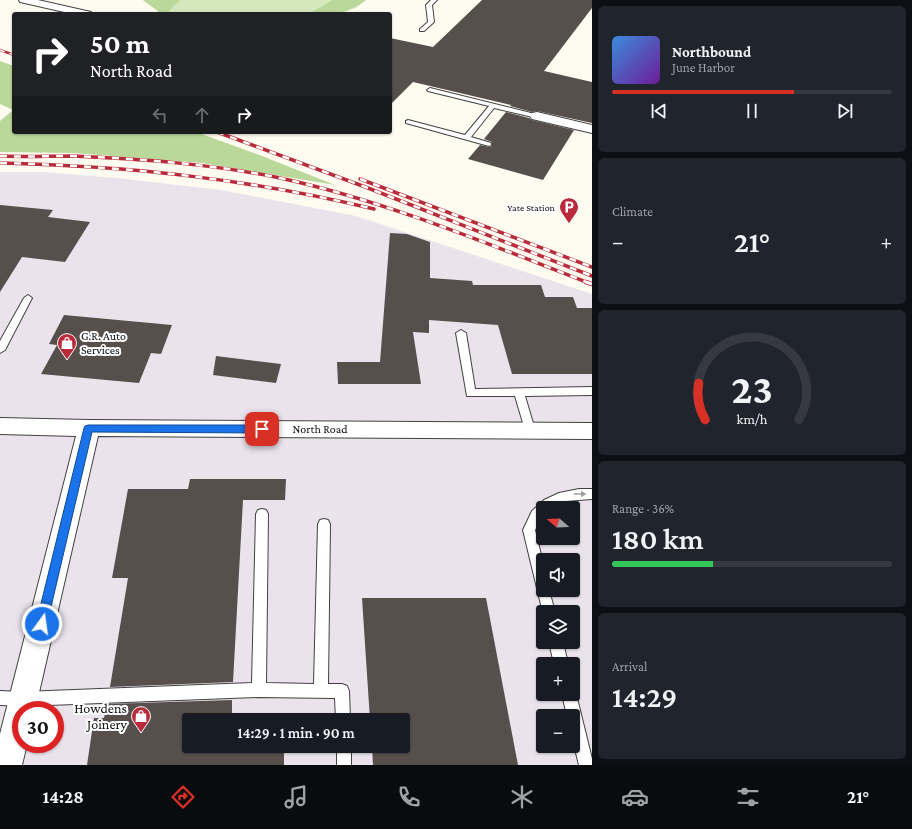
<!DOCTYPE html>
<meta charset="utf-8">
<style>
body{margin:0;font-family:"Crimson Pro",serif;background:#20242c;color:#f1f3f6;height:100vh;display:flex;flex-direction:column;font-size:15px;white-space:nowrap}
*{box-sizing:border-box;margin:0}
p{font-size:13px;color:#9ea1a6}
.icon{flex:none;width:22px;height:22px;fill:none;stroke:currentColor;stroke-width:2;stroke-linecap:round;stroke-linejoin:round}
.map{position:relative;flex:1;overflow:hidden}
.drawer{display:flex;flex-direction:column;gap:6px;padding:6px;background:#0d0f14;width:320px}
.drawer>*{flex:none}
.hud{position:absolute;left:12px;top:12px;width:380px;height:122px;border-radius:4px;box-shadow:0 1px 3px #0004;background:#202124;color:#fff;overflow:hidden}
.needle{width:26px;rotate:289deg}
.buttons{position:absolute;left:536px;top:501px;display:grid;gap:8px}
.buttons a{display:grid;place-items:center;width:44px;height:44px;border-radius:4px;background:#171b24;box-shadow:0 1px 3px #0004;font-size:20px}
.speed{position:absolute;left:12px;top:701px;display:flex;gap:8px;font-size:20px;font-weight:700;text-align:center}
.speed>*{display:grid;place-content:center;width:52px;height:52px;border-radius:50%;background:#171b24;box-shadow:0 1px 3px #0004;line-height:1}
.speed .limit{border:6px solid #d22;background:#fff;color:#111}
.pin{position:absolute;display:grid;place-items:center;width:34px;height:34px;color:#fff;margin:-17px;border-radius:8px;box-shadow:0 2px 6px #0006}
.me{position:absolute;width:44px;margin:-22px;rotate:14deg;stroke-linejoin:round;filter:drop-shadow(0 0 3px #0008)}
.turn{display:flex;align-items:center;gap:14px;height:84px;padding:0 12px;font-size:18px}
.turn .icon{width:52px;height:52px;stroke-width:2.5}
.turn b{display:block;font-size:28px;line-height:34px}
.lanes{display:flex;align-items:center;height:38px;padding:0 12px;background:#0003;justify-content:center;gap:20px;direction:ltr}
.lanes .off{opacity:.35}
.big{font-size:30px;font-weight:600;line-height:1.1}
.drawer .tile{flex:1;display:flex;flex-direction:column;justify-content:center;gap:6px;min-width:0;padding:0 14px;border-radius:6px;background:#20242c}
.drawer .dial{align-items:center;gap:0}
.dial svg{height:104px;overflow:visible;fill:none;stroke:#363941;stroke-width:7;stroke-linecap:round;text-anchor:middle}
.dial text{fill:#f1f3f6;stroke:none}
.song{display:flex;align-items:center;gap:12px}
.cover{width:48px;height:48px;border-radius:6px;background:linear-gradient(135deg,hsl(210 70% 55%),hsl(280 70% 35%))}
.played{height:4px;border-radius:2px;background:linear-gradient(90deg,#d93025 65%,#363941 65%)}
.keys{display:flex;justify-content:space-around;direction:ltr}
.heat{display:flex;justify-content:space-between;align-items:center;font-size:22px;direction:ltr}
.charge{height:6px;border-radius:3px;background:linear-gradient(90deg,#34c759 36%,#363941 0)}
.trip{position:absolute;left:182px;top:713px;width:228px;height:40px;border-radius:4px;background:#171b24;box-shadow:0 1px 3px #0004;font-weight:600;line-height:40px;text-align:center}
.tab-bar{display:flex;height:64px;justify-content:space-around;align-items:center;background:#090b0e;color:#9ea1a6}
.tab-bar .icon{width:28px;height:28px}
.tab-bar .current{color:#d93025}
.tab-bar b{font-size:18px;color:#f1f3f6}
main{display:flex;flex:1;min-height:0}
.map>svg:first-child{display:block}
</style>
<main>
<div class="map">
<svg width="592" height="765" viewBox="0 0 592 765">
<rect width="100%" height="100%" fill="#fefbf0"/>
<path fill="#ebe3ec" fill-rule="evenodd" d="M0,172h42l75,6 104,12 135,26 236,78v471h-592zM543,508h30v30h-30zM543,560h30v30h-30zM543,612h30v30h-30zM543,664h30v30h-30zM21,710h34v34h-34zM543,716h30v30h-30zM189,720h214v26h-214z"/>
<path fill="#d5e8bb" d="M143,0h223l-10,8 -18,6h-180v-3z"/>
<g fill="#bad89a">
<path d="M143,0h37l-11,11 4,3h-15v-3z"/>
<path d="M333,0h33c-20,15 -34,14 -58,14z"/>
<path d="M0,61l14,5v66h182l61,22 78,31 -133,-22 -129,-10 -73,-1v-31l13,-11 -13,-6z"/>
</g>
<g fill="#564f4b">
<path d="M482,0h110v8l-48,63 48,11v41l-55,-12 -5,1 -22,-6 1,-1 -98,-23 -23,23v-67l43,9z"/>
<path d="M506,112l23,6 3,2 42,10 -31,50 -75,-21 12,-14 9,2 3,-1v-4l-8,-3z"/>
<path d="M0,205l53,5 -5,7 42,5 -25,40 -43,-5 -22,35z"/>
<path d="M390,233l17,1 23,8v36l42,3 1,4h68l4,12h28l4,11h15v66h-80l-14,-49 -69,-5v13l-16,-1 8,52h-83l-1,-22h43z"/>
<path d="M64,315l108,10 -11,29 -10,-1 -12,30 -98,-9 16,-29 -8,-1z"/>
<path d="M216,356l65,8 -5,19 -63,-8z"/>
<path d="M190,479h96l-1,21h-42l-10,182 -123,5 18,-109h-16l16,-89h60z"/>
<path d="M362,598h124l32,167h-145l-1,-19h31v-26h-33z"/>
<path d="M232,700v16l52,-1v5h-95v26h95v19h-197l7,-47h10l3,-14z"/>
</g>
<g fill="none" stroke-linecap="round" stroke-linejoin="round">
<defs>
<g id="lane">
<path d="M431,0h6l-5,5 2,17 -10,9h-4v-2l8,-7 -2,-17z"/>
<path d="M430,88l109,27 1,1 -3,2 -43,-10 -23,29 20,6v2l-2,1 -83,-23v-2l2,-1 57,15 24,-29 -61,-15 -1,-1z"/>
<path d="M28,295l4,3 -27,52 -5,3v-12l24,-43z"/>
<path d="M461,330l5,3 9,56 117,-2v8l-67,1 10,34 -1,3 -4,1 -4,-1 -11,-37h-48l-11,-63z"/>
<path d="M579,489h13v10l-26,2 -15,7h-8v8l-8,14 8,33v27h6l6,22 -12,1 -20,-83 9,-19 12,-11 15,-7z"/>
<path d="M262,509l4,1 2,4 -2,169 48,1 4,-160 2,-4 4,-1 4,1 2,4 -2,160h14l5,2 2,5 1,29h-14l-1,-22 -76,-1 -236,9 -23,-1v-14l23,1 229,-9 4,-169 2,-4z"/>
<path d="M549,642h14l5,22h-14z"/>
<path d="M573,689l3,5 16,65v6h-13l-6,-24v-25h-6l-5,-22h11z"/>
<rect x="337" y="746" width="14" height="19"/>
</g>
<g id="street">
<path d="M19,0h19l53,12 1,2h-19l-53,-12z"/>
<path d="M537,112l55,13v8l-60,-14 -2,-3 2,-3z"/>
<path d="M0,418l89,2 503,3v16l-494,-3 -63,274h-14v34h6l-5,21h-22v-31l76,-298 -76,-2z"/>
</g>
</defs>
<use href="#lane" stroke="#414141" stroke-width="2"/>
<use href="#street" stroke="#414141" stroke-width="2"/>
<use href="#lane" fill="#fff" fill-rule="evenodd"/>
<use href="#street" fill="#fff" fill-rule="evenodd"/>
<defs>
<path id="rail-far2" d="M0,50l14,5"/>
<g id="rail-far1">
<path d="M217,132l151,56 224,88"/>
<path d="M0,156c24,1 49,0 73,0 69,3 139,8 207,22 106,23 208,66 309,105"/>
<path d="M0,163c130,3 248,16 374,46"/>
<path d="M360,179l232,88"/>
</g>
<path id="rail" d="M586,282l6,2"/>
</defs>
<use href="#rail-far2" stroke="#b92b3b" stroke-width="2.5"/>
<use href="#rail-far1" stroke="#b92b3b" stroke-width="3.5"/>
<use href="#rail" stroke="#b92b3b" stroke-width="4.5"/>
<use href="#rail-far2" stroke="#fff" stroke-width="1.5" stroke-dasharray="5" stroke-linecap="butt"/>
<use href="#rail-far1" stroke="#fff" stroke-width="2.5" stroke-dasharray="7" stroke-linecap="butt"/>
<use href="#rail" stroke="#fff" stroke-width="3" stroke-dasharray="9" stroke-linecap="butt"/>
</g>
<defs><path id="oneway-solid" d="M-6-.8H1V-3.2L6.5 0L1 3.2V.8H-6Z"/></defs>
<use fill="#9f9f9f" href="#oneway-solid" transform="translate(580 494)"/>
<path fill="#1a73e8" stroke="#114b97" d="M88,425h174l3,1 2,3 -2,3 -3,1 -170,-1 -45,192 -1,4 -4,1 -5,-1 -1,-4 48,-196 1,-2z"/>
<defs>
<symbol id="parking-pin" viewBox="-11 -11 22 30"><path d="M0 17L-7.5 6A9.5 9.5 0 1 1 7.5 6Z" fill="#b92b3b" stroke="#fff"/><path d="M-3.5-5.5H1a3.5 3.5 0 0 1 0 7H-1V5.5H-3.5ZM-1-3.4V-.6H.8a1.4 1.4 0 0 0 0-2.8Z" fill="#fff"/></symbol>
<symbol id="shop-pin" viewBox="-11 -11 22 30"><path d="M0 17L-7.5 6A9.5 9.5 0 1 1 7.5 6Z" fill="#b92b3b" stroke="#fff"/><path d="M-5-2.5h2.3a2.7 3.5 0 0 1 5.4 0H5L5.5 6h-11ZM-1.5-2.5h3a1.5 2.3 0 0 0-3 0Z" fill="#fff"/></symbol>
</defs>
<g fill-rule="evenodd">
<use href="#parking-pin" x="558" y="196" width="22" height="30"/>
<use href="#shop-pin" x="56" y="332" width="22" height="30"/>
<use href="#shop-pin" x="130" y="705" width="22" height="30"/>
</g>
<g text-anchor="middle" stroke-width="4" stroke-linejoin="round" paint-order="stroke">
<g font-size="10" fill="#0e0e0e" stroke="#fff" text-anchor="end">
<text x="555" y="211">Yate Station</text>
</g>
<g font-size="12" fill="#0e0e0e" stroke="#fff" text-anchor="start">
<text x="81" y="340">G.R. Auto<tspan x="81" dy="14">Services</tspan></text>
</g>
<g font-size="12" fill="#0e0e0e" stroke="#fff">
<text x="320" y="433">North Road</text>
</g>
<g font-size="14" fill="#0e0e0e" stroke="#fff" text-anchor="end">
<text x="127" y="713">Howdens<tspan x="127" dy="16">Joinery</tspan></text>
</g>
</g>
</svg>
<div class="buttons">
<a><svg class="needle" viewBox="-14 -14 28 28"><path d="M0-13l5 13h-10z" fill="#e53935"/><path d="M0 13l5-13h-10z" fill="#9ea1a6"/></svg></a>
<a><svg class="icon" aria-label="sound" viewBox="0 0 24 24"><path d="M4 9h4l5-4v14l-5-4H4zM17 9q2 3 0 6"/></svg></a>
<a><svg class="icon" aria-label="layers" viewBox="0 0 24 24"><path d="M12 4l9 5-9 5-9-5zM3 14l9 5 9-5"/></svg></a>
<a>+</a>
<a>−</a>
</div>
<div class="speed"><div class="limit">30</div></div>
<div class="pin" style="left:262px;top:429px;background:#d93025"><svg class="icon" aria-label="arrive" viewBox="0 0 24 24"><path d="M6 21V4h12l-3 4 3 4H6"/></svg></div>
<svg class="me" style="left:42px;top:624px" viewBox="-20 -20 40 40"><circle r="17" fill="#1a73e8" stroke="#fff" stroke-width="3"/><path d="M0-11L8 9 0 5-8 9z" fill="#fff"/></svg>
<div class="trip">14:29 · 1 min · 90 m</div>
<div class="hud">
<div class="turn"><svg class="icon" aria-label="right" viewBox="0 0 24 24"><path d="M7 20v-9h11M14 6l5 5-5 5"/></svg><div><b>50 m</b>North Road</div></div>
<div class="lanes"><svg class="icon off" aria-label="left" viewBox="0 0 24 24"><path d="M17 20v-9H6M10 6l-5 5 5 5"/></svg><svg class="icon off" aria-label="ahead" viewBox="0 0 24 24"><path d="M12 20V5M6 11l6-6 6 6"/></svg><svg class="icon" aria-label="right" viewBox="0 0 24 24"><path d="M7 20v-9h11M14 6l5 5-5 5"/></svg></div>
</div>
</div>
<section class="drawer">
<div class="tile">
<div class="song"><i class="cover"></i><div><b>Northbound</b><p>June Harbor</p></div></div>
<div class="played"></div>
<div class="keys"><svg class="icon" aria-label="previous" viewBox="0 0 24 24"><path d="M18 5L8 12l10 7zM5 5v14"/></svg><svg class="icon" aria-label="pause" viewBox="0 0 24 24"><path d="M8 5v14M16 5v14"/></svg><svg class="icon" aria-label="next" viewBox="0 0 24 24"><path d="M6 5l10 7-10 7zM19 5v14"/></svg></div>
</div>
<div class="tile"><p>Climate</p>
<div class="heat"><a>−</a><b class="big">21°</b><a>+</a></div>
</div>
<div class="tile dial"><svg viewBox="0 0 100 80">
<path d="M14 69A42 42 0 1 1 86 69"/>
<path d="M14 69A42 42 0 0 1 9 41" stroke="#d93025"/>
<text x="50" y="56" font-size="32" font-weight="700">23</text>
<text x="50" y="72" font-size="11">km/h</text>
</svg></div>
<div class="tile"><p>Range · 36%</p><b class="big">180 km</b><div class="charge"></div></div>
<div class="tile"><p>Arrival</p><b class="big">14:29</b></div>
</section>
</main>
<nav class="tab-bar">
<b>14:28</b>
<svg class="icon current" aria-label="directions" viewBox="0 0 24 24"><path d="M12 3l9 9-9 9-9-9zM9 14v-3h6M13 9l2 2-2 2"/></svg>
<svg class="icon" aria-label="music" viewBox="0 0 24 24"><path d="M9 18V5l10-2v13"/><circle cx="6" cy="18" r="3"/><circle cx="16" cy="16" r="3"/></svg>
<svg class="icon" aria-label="phone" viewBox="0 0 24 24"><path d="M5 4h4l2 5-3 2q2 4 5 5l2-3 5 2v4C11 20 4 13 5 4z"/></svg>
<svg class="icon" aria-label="climate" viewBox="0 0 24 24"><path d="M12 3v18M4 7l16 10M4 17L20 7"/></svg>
<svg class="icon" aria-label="car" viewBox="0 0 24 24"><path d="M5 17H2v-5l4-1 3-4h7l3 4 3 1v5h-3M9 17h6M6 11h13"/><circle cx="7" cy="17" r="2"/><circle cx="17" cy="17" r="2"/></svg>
<svg class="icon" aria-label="filters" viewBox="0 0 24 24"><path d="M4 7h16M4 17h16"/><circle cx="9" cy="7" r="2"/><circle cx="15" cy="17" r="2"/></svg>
<b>21°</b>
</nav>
